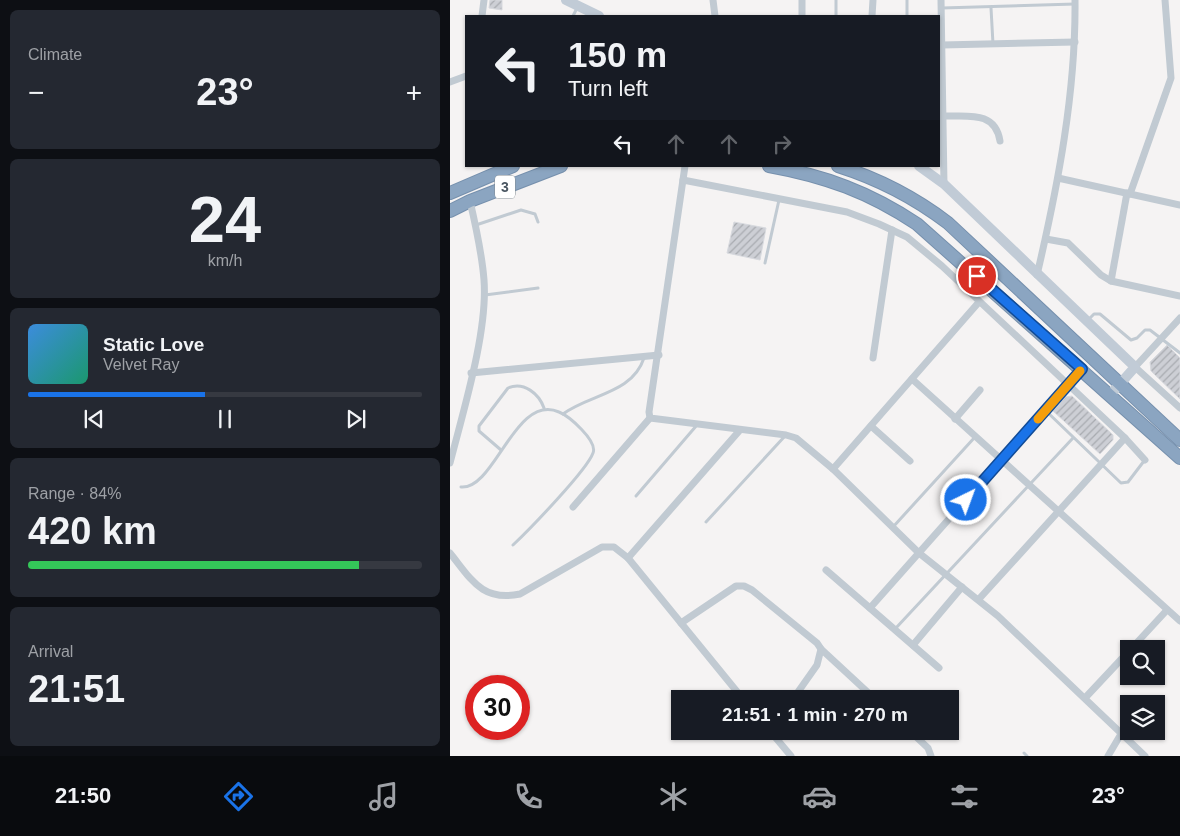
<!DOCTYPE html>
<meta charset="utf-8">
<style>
body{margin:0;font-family:Helvetica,sans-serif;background:#242831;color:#f1f3f6;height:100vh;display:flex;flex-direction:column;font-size:19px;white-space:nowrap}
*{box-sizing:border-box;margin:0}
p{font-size:16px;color:#9ea1a6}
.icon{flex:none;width:28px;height:28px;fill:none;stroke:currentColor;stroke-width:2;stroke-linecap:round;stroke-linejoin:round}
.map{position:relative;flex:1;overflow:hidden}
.sheet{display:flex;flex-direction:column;gap:10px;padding:10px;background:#0d0f14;width:450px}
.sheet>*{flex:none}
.top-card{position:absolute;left:15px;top:15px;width:475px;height:152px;border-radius:0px;box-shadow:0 1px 4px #0004;background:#171b24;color:#f1f3f6;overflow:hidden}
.fabs{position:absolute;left:670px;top:640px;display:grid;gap:10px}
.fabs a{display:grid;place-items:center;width:45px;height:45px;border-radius:0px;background:#171b24;box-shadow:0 1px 4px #0004;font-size:25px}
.speed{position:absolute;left:15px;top:675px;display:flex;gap:10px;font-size:25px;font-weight:700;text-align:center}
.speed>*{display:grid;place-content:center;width:65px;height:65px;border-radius:50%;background:#171b24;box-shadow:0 1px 4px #0004;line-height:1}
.speed .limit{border:8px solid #d22;background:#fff;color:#111}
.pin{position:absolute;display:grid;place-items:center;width:42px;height:42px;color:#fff;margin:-21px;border:2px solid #fff;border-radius:50%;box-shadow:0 1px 5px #0007}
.me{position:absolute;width:55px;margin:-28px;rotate:42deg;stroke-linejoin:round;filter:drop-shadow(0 0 4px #0008)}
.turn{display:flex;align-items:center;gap:18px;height:105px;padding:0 20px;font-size:22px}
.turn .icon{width:65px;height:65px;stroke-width:2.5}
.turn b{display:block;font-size:35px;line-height:42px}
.lanes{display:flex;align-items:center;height:48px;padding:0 20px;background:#0003;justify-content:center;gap:25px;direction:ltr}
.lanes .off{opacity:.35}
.big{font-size:38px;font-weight:700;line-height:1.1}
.sheet .widget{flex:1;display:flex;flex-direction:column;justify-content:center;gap:8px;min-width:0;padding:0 18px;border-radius:8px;background:#242831}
.sheet .dial{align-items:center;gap:0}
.dial b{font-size:65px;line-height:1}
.song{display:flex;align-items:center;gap:15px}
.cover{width:60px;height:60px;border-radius:8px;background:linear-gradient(135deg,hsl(210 70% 55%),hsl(160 70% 35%))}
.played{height:5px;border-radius:2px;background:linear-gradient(90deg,#1a73e8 45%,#363941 45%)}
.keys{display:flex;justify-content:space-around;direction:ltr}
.heat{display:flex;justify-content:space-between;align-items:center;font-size:28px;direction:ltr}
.charge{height:8px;border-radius:4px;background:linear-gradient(90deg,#34c759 84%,#363941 0)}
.trip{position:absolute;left:221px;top:690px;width:288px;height:50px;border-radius:0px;background:#171b24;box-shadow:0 1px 4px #0004;font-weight:700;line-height:50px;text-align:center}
.tabs{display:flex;height:80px;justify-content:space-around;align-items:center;background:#090b0e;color:#9ea1a6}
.tabs .icon{width:35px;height:35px}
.tabs .selected{color:#1a73e8}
.tabs b{font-size:22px;color:#f1f3f6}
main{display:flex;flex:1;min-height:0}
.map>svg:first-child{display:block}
</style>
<main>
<section class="sheet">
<div class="widget"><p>Climate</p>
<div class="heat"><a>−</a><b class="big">23°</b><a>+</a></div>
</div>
<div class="widget dial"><b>24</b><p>km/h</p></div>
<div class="widget">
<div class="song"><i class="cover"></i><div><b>Static Love</b><p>Velvet Ray</p></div></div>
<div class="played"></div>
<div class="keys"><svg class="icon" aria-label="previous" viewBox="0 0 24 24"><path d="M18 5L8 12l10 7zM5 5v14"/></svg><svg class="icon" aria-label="pause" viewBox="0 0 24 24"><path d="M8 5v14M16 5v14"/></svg><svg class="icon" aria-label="next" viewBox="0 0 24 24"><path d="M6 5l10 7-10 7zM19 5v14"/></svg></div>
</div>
<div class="widget"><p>Range · 84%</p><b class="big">420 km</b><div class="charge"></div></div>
<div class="widget"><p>Arrival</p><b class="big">21:51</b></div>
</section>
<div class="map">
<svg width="730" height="756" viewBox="0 0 730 756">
<defs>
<pattern id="building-hatch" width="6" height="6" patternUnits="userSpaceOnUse" patternTransform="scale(1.25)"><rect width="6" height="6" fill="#cdcfd5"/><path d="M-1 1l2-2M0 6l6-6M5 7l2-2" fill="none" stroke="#a8abb0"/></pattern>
</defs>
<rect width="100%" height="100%" fill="#f5f3f3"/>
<g fill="url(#building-hatch)" stroke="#d7d9de">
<path d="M40,0h12v10l-13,-2z"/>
<path d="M284,222l32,6 -6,32 -33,-7z"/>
<path d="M717,345l13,13v41l-29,-28 -1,-9z"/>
<path d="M622,396l41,39v5l-13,14 -47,-43 13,-14z"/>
</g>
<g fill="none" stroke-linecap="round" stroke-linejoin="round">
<defs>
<g id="highway">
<path d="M319,166c56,10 100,26 148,58l263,234"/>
<path d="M388,166c41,13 76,31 110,57l232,217"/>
<path d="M0,193l63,-27"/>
<path d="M0,211l20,-10 91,-35"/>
</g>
</defs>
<use href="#highway" stroke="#7690ad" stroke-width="14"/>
<g stroke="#c1cad2" stroke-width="3">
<path d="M386,0v16"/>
<path d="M457,0v16"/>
<path d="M492,8l133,-4"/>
<path d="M541,8l2,36"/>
<path d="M123,16l4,-8"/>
<path d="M26,225l45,-15 14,4 3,8"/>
<path d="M315,263l14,-63"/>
<path d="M35,295l53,-7"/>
<path d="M638,320l6,-6h6l31,26 6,-2 8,-8h5l30,23"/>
<path d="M595,410l76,73 7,-1 16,-21"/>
<path d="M113,414c27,-20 69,-20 81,-56"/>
<path d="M51,450l-22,-19v-5l29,-38c16,-7 31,6 36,20"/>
<path d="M11,487c34,3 54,-94 98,-75 10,4 39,29 34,41 -6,17 -64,77 -80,92"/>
<path d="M186,496l61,-71"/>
<path d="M256,522l79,-86"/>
<path d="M443,527l82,-90"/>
<path d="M445,629l178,-191"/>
<path d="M574,753l3,3"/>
</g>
<g stroke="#c1cad2" stroke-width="7">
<path d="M263,0l2,16"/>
<path d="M352,0v16"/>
<path d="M491,0l3,184"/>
<path d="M32,16l2,-16"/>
<path d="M422,16l1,-16"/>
<path d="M492,45l133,-3"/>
<path d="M0,82l16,-6"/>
<path d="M493,116c24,1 52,-6 57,25"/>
<path d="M235,166l-36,246 1,6 136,17 10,3 37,31 86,84 79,63 147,140"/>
<path d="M608,178l122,27"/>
<path d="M233,180l164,32 32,12 28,13 35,29 183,172 20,22"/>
<path d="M680,194l41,-116 -6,-78"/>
<path d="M596,239l22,4 33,32 10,6 69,15"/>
<path d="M587,275c21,-90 39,-183 38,-275"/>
<path d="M661,281l16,-88"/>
<path d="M730,318l-45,49 45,41"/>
<path d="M423,358l19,-128"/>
<path d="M21,373l188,-18"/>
<path d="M462,379l268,242"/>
<path d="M505,419l25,-29"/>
<path d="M421,426l39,35"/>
<path d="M0,463c13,-51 38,-132 34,-183 -2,-27 -8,-53 -14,-79"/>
<path d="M383,469l146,-167"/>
<path d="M123,507l77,-89"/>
<path d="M0,553c21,26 32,49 70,41l82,-47h12l14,11 115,141"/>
<path d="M178,558l112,-128"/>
<path d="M376,570l113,98"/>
<path d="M529,599l146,-161"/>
<path d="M420,608l212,-239"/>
<path d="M231,623l55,-37h8l8,4 65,53 4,6 -4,16 -24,34"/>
<path d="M463,645l49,-58"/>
<path d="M371,649l54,50"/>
<path d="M681,649l36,-39"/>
<path d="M635,698l44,-47"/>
<path d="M320,731l21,25"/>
<path d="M460,731l18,17 3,8"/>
<path d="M658,756l13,-22"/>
</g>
<g stroke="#c1cbd6" stroke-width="10">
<path d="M116,0l33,16"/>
<path d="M469,166l25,18 191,183 -25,28"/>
</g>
<use href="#highway" stroke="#8ba5c1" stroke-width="12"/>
</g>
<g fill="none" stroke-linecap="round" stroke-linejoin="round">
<defs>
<path id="route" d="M516,500l116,-131 -105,-93"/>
</defs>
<use href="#route" stroke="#114b97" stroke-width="12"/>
<use href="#route" stroke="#1a73e8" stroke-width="9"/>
<path stroke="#f59e0b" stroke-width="9" d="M588,419l42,-48"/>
</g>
<g text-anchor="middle" stroke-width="4" stroke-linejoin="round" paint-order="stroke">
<rect fill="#fff" stroke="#808990" stroke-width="1" x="45" y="175.5" width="20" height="23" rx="4"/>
<g font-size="14" font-weight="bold" fill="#4a5661">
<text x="55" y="192">3</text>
</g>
</g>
</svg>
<div class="fabs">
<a><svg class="icon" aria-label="search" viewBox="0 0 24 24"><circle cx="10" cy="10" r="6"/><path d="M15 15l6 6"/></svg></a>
<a><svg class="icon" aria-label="layers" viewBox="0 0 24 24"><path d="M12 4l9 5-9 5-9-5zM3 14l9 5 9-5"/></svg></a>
</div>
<div class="speed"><div class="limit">30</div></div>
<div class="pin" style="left:527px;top:276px;background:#d93025"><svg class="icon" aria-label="arrive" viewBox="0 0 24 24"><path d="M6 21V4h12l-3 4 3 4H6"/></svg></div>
<svg class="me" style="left:516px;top:500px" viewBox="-20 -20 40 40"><circle r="17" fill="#1a73e8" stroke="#fff" stroke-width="3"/><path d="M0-11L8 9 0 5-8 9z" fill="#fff"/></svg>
<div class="trip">21:51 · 1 min · 270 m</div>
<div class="top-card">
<div class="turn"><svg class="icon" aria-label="left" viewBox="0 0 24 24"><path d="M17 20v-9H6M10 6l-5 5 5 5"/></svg><div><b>150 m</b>Turn left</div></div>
<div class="lanes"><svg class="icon" aria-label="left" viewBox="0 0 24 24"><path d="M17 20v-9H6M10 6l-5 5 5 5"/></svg><svg class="icon off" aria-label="ahead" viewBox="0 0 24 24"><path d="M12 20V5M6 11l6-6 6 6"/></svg><svg class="icon off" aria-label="ahead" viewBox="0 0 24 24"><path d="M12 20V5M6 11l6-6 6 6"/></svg><svg class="icon off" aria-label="right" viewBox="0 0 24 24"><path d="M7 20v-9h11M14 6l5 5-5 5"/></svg></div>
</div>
</div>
</main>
<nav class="tabs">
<b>21:50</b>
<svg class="icon selected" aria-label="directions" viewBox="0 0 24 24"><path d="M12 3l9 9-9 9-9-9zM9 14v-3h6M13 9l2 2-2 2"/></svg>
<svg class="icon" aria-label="music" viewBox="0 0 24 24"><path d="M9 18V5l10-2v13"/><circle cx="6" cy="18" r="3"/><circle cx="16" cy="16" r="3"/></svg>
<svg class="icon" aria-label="phone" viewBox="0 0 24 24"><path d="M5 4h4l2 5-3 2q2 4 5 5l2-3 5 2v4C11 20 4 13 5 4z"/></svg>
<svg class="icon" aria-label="climate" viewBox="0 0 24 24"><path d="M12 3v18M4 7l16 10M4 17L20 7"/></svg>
<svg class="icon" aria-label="car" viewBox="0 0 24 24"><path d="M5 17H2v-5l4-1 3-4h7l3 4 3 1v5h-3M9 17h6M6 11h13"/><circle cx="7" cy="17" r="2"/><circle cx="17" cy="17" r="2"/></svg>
<svg class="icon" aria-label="filters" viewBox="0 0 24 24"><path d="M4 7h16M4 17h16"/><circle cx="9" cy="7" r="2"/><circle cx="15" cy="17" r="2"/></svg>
<b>23°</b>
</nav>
